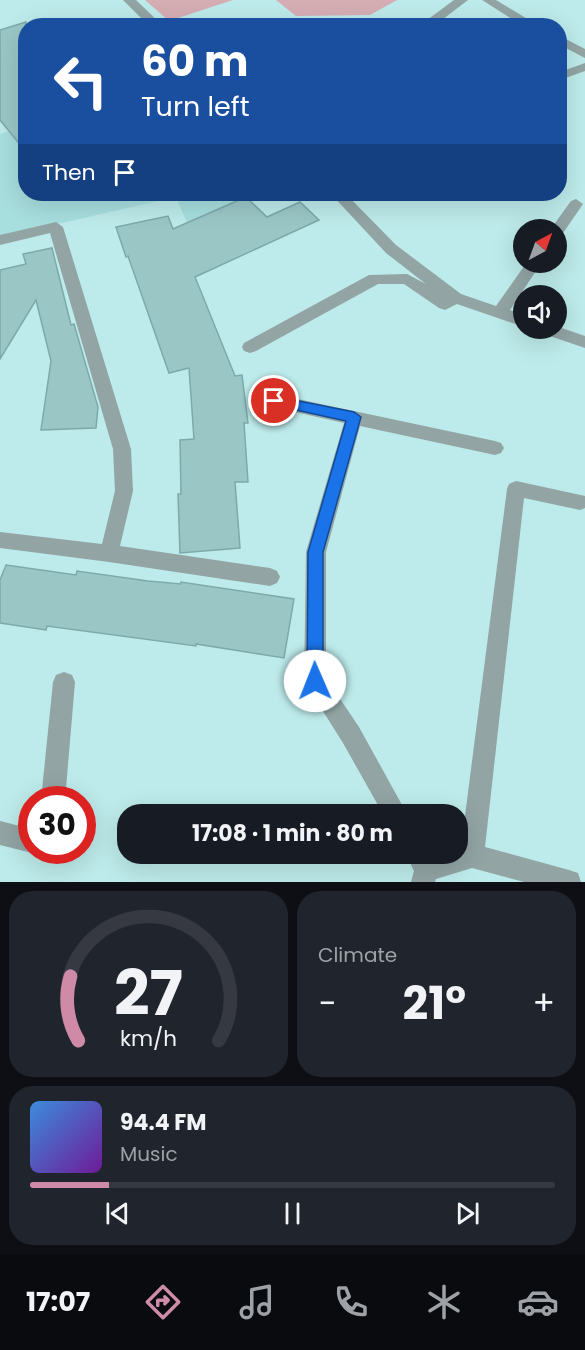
<!DOCTYPE html>
<meta charset="utf-8">
<style>
body{margin:0;font-family:Poppins,sans-serif;background:#20242c;color:#f1f3f6;height:100vh;display:flex;flex-direction:column;font-size:22px;white-space:nowrap}
*{box-sizing:border-box;margin:0}
p{font-size:20px;color:#9ea1a6}
.icon{flex:none;width:33px;height:33px;fill:none;stroke:currentColor;stroke-width:2;stroke-linecap:round;stroke-linejoin:round}
.map{position:relative;height:882px;overflow:hidden}
.sheet{display:flex;flex-direction:column;gap:9px;padding:9px;background:#0d0f14;flex:1}
.sheet>*{flex:none}
.hud{position:absolute;left:18px;top:18px;width:549px;height:183px;border-radius:24px;box-shadow:0 6px 24px #0002;background:#1a4fa0;color:#fff;overflow:hidden}
.needle{width:39px;rotate:41deg}
.buttons{position:absolute;left:513px;top:219px;display:grid;gap:12px}
.buttons a{display:grid;place-items:center;width:54px;height:54px;border-radius:50%;background:#171b24;box-shadow:0 6px 24px #0002;font-size:30px}
.speed{position:absolute;left:18px;top:786px;display:flex;gap:12px;font-size:30px;font-weight:700;text-align:center}
.speed>*{display:grid;place-content:center;width:78px;height:78px;border-radius:50%;background:#171b24;box-shadow:0 6px 24px #0002;line-height:1}
.speed .limit{border:9px solid #d22;background:#fff;color:#111}
.pin{position:absolute;display:grid;place-items:center;width:51px;height:51px;color:#fff;margin:-26px;border:3px solid #fff;border-radius:50%;box-shadow:0 2px 6px #0007}
.me{position:absolute;width:66px;margin:-33px;rotate:359deg;stroke-linejoin:round;filter:drop-shadow(0 0 4px #0008)}
.turn{display:flex;align-items:center;gap:21px;height:126px;padding:0 24px;font-size:27px}
.turn .icon{width:78px;height:78px;stroke-width:2.5}
.turn b{display:block;font-size:42px;line-height:51px}
.then{display:flex;align-items:center;height:57px;padding:0 24px;background:#0003;gap:12px;font-size:22px}
.big{font-size:45px;font-weight:700;line-height:1.1}
.sheet .card{flex:1;display:flex;flex-direction:column;justify-content:center;gap:9px;min-width:0;padding:0 21px;border-radius:24px;background:#20242c}
.sheet .dial{align-items:center;gap:0}
.dial svg{height:156px;overflow:visible;fill:none;stroke:#363941;stroke-width:7;stroke-linecap:round;text-anchor:middle}
.dial text{fill:#f1f3f6;stroke:none}
.song{display:flex;align-items:center;gap:18px}
.cover{width:72px;height:72px;border-radius:9px;background:linear-gradient(135deg,hsl(210 70% 55%),hsl(280 70% 35%))}
.played{height:6px;border-radius:3px;background:linear-gradient(90deg,#ce8aa7 15%,#363941 15%)}
.keys{display:flex;justify-content:space-around;direction:ltr}
.heat{display:flex;justify-content:space-between;align-items:center;font-size:33px;direction:ltr}
.sheet .tiles{flex:1;display:grid;gap:9px;grid-template-columns:1fr 1fr}
.card:last-child{grid-column:span 2}
.trip{position:absolute;left:117px;top:804px;width:351px;height:60px;border-radius:24px;background:#171b24;box-shadow:0 6px 24px #0002;font-weight:700;line-height:60px;text-align:center}
.tab-bar{display:flex;height:96px;justify-content:space-around;align-items:center;background:#090b0e;color:#9ea1a6}
.tab-bar .icon{width:42px;height:42px}
.tab-bar .active{color:#ce8aa7}
.tab-bar b{font-size:27px;color:#f1f3f6}
.map>svg:first-child{display:block}
</style>
<div class="map">
<svg width="585" height="882" viewBox="0 0 585 882">
<rect width="100%" height="100%" fill="#bdeaea"/>
<path fill="#a7dede" d="M25,126l1,68h227l-66,29 -11,-26 -176,40v-103z"/>
<g fill="#d5aeb4">
<path d="M145,0h88l-64,21z"/>
<path d="M276,0h121l-27,15 -74,1z"/>
</g>
<g fill="#9ac7c6" stroke="#7da9a9" stroke-width="1.5">
<path d="M26,22v130l-26,-32v-90z"/>
<path d="M246,197l21,20 33,-15 19,18 -124,57 40,99 7,-1 6,48h-4l4,59h-13l5,66 -60,5 -2,-59h3l-1,-54 14,-1 -5,-71 -20,5 -41,-117 -2,1 -10,-30 52,-11 5,13z"/>
<path d="M52,248l19,77 3,-1 24,83 -2,21 -55,2 10,-69 -15,-61 -36,59v-89l26,-6 -3,-10z"/>
<path d="M6,565l70,10 1,-4 71,10 33,3v-2l113,17 -10,59 -88,-14v2l-149,-20 -1,4 -46,-7v-43z"/>
</g>
<g fill="none" stroke-linecap="round" stroke-linejoin="round">
<g fill="#92a4a4" fill-rule="evenodd">
<path d="M123,0h13l27,26h-14z"/>
<path d="M454,0h14l-34,26h-15z"/>
<path d="M482,0h14l43,26h-16z"/>
<path d="M560,36l25,13v9l-25,-13z"/>
<path d="M585,63v8l-25,9v-8z"/>
<path d="M331,194h15l50,51 65,49 35,12 31,-44h15l-32,48 14,5v12l-67,-23 -12,6 -6,-2 -35,-24h-26l-122,67 -6,2 -6,-2 -2,-4 2,-4 125,-68 38,-1 19,10 -40,-31z"/>
<path d="M576,199l7,5 -22,32 -5,1v-7h-6l21,-29z"/>
<path d="M56,222l7,5 68,222 2,42 -13,55 150,22 7,3 3,6 -3,6 -7,3 -161,-24 -109,-14v-16l102,12 13,-53 -2,-42 -63,-216 -50,12v-10z"/>
<path d="M556,326l29,10v12l-47,-16 -2,-4h20z"/>
<path d="M274,394l221,47 6,2 3,5 -3,5 -6,2 -135,-29 -34,126v126l33,49 48,87h-24l-40,-71 -39,-62 2,-129 38,-129 -76,-17 -3,-5 3,-5z"/>
<path d="M516,481l69,15v12l-5,2 -56,-12 -39,349 84,23 9,3 3,9h-57l-52,-14 -36,11 -1,3h-24l3,-11 -8,-17h25l2,2 25,-2v-5l3,-2 46,-358 2,-5z"/>
<path d="M64,672l8,3 3,7 -10,118h-24l12,-118 3,-7z"/>
<path d="M0,821l32,8v21h6l-6,3 -32,-8z"/>
</g>
</g>
<path fill="#1a73e8" stroke="#114b97" stroke-width="1.5" d="M274,396l80,16 7,5 -38,135v129l-2,5 -6,2 -6,-2 -2,-5 1,-129 38,-131 -77,-17 -2,-3z"/>
</svg>
<div class="buttons">
<a><svg class="needle" viewBox="-14 -14 28 28"><path d="M0-13l5 13h-10z" fill="#e53935"/><path d="M0 13l5-13h-10z" fill="#9ea1a6"/></svg></a>
<a><svg class="icon" aria-label="sound" viewBox="0 0 24 24"><path d="M4 9h4l5-4v14l-5-4H4zM17 9q2 3 0 6"/></svg></a>
</div>
<div class="speed"><div class="limit">30</div></div>
<div class="pin" style="left:274px;top:401px;background:#d93025"><svg class="icon" aria-label="arrive" viewBox="0 0 24 24"><path d="M6 21V4h12l-3 4 3 4H6"/></svg></div>
<svg class="me" style="left:315px;top:681px" viewBox="-20 -20 40 40"><circle r="19" fill="#fff"/><path d="M0-13L10 11 0 6-10 11z" fill="#1a73e8"/></svg>
<div class="trip">17:08 · 1 min · 80 m</div>
<div class="hud">
<div class="turn"><svg class="icon" aria-label="left" viewBox="0 0 24 24"><path d="M17 20v-9H6M10 6l-5 5 5 5"/></svg><div><b>60 m</b>Turn left</div></div>
<div class="then">Then<svg class="icon" aria-label="arrive" viewBox="0 0 24 24"><path d="M6 21V4h12l-3 4 3 4H6"/></svg></div>
</div>
</div>
<section class="sheet">
<div class="tiles">
<div class="card dial"><svg viewBox="0 0 100 80">
<path d="M14 69A42 42 0 1 1 86 69"/>
<path d="M14 69A42 42 0 0 1 10 36" stroke="#ce8aa7"/>
<text x="50" y="56" font-size="32" font-weight="700">27</text>
<text x="50" y="72" font-size="11">km/h</text>
</svg></div>
<div class="card"><p>Climate</p>
<div class="heat"><a>−</a><b class="big">21°</b><a>+</a></div>
</div>
<div class="card">
<div class="song"><i class="cover"></i><div><b>94.4 FM</b><p>Music</p></div></div>
<div class="played"></div>
<div class="keys"><svg class="icon" aria-label="previous" viewBox="0 0 24 24"><path d="M18 5L8 12l10 7zM5 5v14"/></svg><svg class="icon" aria-label="pause" viewBox="0 0 24 24"><path d="M8 5v14M16 5v14"/></svg><svg class="icon" aria-label="next" viewBox="0 0 24 24"><path d="M6 5l10 7-10 7zM19 5v14"/></svg></div>
</div>
</div>
</section>
<nav class="tab-bar">
<b>17:07</b>
<svg class="icon active" aria-label="directions" viewBox="0 0 24 24"><path d="M12 3l9 9-9 9-9-9zM9 14v-3h6M13 9l2 2-2 2"/></svg>
<svg class="icon" aria-label="music" viewBox="0 0 24 24"><path d="M9 18V5l10-2v13"/><circle cx="6" cy="18" r="3"/><circle cx="16" cy="16" r="3"/></svg>
<svg class="icon" aria-label="phone" viewBox="0 0 24 24"><path d="M5 4h4l2 5-3 2q2 4 5 5l2-3 5 2v4C11 20 4 13 5 4z"/></svg>
<svg class="icon" aria-label="climate" viewBox="0 0 24 24"><path d="M12 3v18M4 7l16 10M4 17L20 7"/></svg>
<svg class="icon" aria-label="car" viewBox="0 0 24 24"><path d="M5 17H2v-5l4-1 3-4h7l3 4 3 1v5h-3M9 17h6M6 11h13"/><circle cx="7" cy="17" r="2"/><circle cx="17" cy="17" r="2"/></svg>
</nav>
